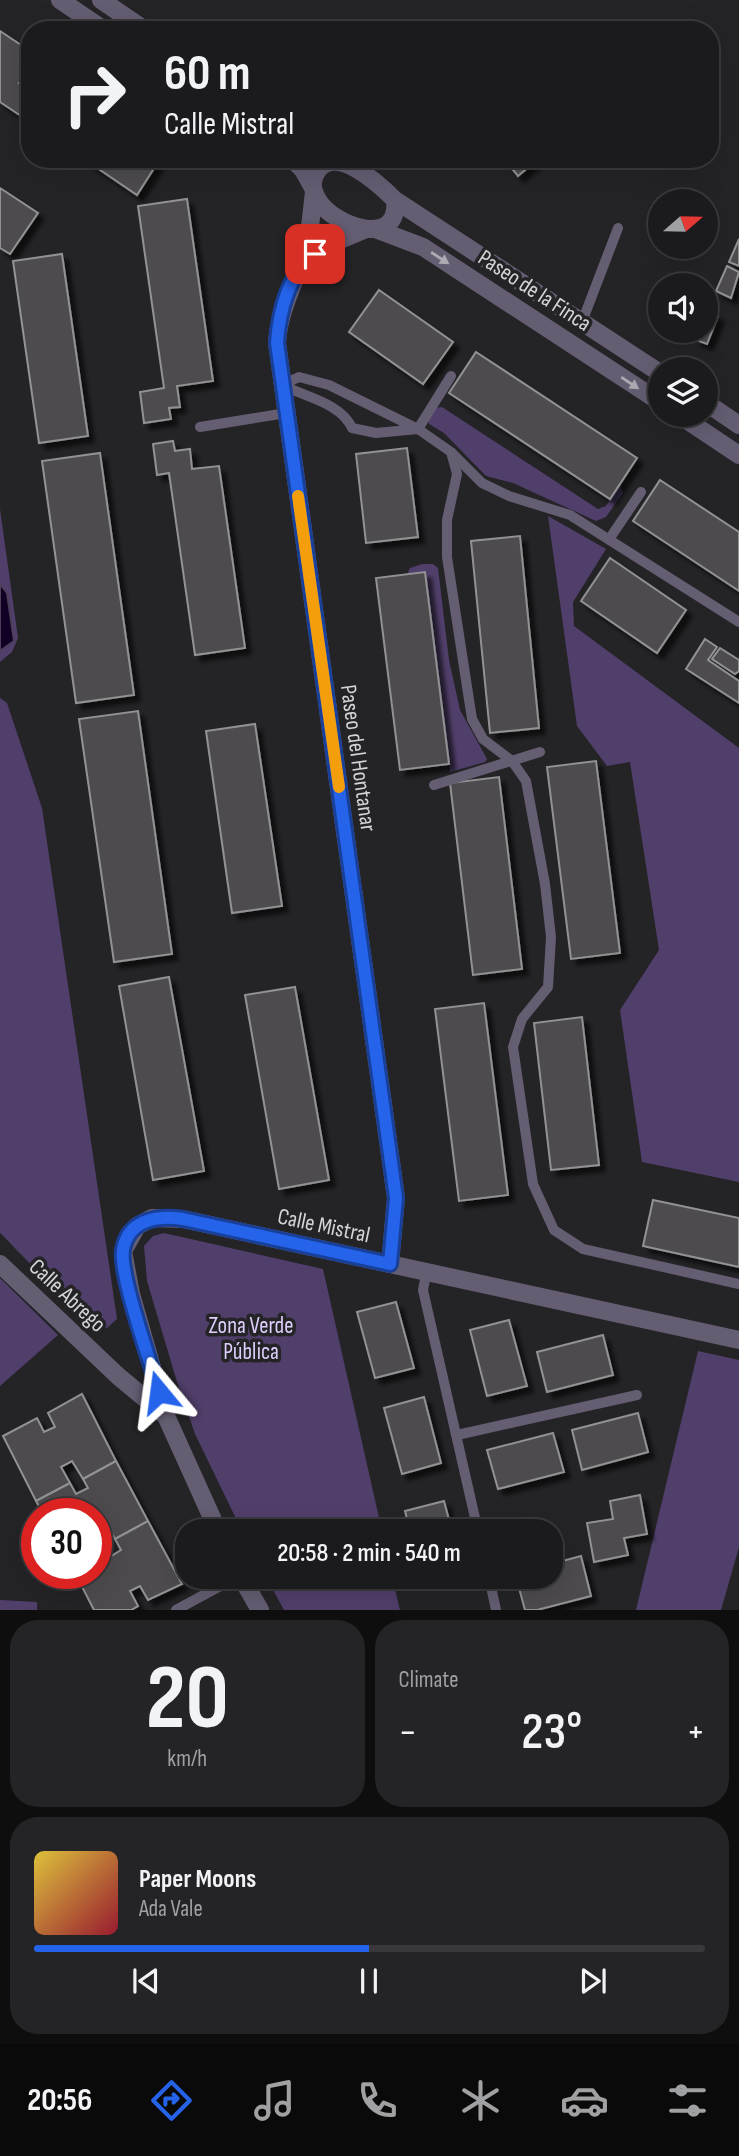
<!DOCTYPE html>
<meta charset="utf-8">
<style>
body{margin:0;font-family:"Sofia Sans Condensed",sans-serif;background:#242325;color:#f1f3f6;height:100vh;display:flex;flex-direction:column;font-size:26px;white-space:nowrap}
*{box-sizing:border-box;margin:0}
p{font-size:23px;color:#a0a1a3}
.icon{flex:none;width:38px;height:38px;fill:none;stroke:currentColor;stroke-width:2;stroke-linecap:round;stroke-linejoin:round}
.map{position:relative;height:1610px;overflow:hidden}
.drawer{display:flex;flex-direction:column;gap:10px;padding:10px;background:#0f0e0f;flex:1}
.drawer>*{flex:none}
.top-card{position:absolute;left:21px;top:21px;width:698px;height:147px;border-radius:28px;box-shadow:0 7px 28px #0002,0 0 0 2px #39383b;background:#1b1a1c;color:#f1f3f6;overflow:hidden}
.needle{width:46px;rotate:70deg}
.fabs{position:absolute;left:648px;top:189px;display:grid;gap:14px}
.fabs a{display:grid;place-items:center;width:70px;height:70px;border-radius:50%;background:#1b1a1c;box-shadow:0 7px 28px #0002,0 0 0 2px #39383b;font-size:35px}
.speed{position:absolute;left:21px;top:1498px;display:flex;gap:14px;font-size:35px;font-weight:700;text-align:center}
.speed>*{display:grid;place-content:center;width:91px;height:91px;border-radius:50%;background:#1b1a1c;box-shadow:0 7px 28px #0002,0 0 0 2px #39383b;line-height:1}
.speed .limit{border:10px solid #d22;background:#fff;color:#111}
.pin{position:absolute;display:grid;place-items:center;width:60px;height:60px;color:#fff;margin:-30px;border-radius:14px;box-shadow:0 4px 10px #0006}
.me{position:absolute;width:77px;margin:-38px;rotate:344deg;stroke-linejoin:round;filter:drop-shadow(0 0 5px #0008)}
.turn{display:flex;align-items:center;gap:24px;height:147px;padding:0 28px;font-size:32px}
.turn .icon{width:91px;height:91px;stroke-width:2.5}
.turn b{display:block;font-size:49px;line-height:60px}
.big{font-size:52px;font-weight:600;line-height:1.1}
.drawer .widget{flex:1;display:flex;flex-direction:column;justify-content:center;gap:10px;min-width:0;padding:0 24px;border-radius:28px;background:#242325}
.drawer .dial{align-items:center;gap:0}
.dial b{font-size:91px;line-height:1}
.song{display:flex;align-items:center;gap:21px}
.cover{width:84px;height:84px;border-radius:10px;background:linear-gradient(135deg,hsl(50 70% 55%),hsl(350 70% 35%))}
.played{height:7px;border-radius:4px;background:linear-gradient(90deg,#2563eb 50%,#39383b 50%)}
.keys{display:flex;justify-content:space-around;direction:ltr}
.heat{display:flex;justify-content:space-between;align-items:center;font-size:38px;direction:ltr}
.drawer .tiles{flex:1;display:grid;gap:10px;grid-template-columns:1fr 1fr}
.widget:last-child{grid-column:span 2}
.trip{position:absolute;left:175px;top:1519px;width:388px;height:70px;border-radius:28px;background:#1b1a1c;box-shadow:0 7px 28px #0002,0 0 0 2px #39383b;font-weight:600;line-height:70px;text-align:center}
.dock{display:flex;height:112px;justify-content:space-around;align-items:center;background:#0b0a0b;color:#a0a1a3}
.dock .icon{width:49px;height:49px}
.dock .active{color:#2563eb}
.dock b{font-size:32px;color:#f1f3f6}
.map>svg:first-child{display:block}
</style>
<div class="map">
<svg width="739" height="1610" viewBox="0 0 739 1610">
<defs>
<filter id="shadow"><feDropShadow dx="6" dy="6" stdDeviation="2" flood-color="#0009"/></filter>
</defs>
<rect width="100%" height="100%" fill="#242326"/>
<g fill="#513f6b">
<path d="M442,407l156,102 8,-3 14,-22 3,9 -17,24 -10,4 -83,-38 -27,-7 -42,-43 -15,-9 -1,-6 7,-10z"/>
<path d="M0,509l18,129 -6,14 -12,10v-11l14,-10 -7,-48 -7,-9z"/>
<path d="M548,516l58,33 -33,53 1,24 165,122v434l-97,-20 -22,-152 39,-60 -29,-188 -23,4 -30,-40z"/>
<path d="M422,564h11l5,4 11,92 11,50 27,49 -2,3 -35,10 -25,-200 -18,2 3,-6z"/>
<path d="M0,698l7,5 35,105 75,511 -10,9c-26,-7 -85,-74 -107,-95z"/>
<path d="M164,1233l159,36 59,262h-140l-47,-97 -18,-52 -30,-101 -3,-35 9,-10z"/>
<path d="M0,1278l58,57 -58,51z"/>
<path d="M698,1351l41,9v187l-18,63h-85z"/>
<path d="M266,1577h126l8,33h-116z"/>
<path d="M0,1600l37,2v8h-37z"/>
</g>
<path fill="#110024" stroke="#4c3f59" stroke-width="2" d="M0,584l7,9 7,48 -14,10z"/>
<g fill="#4d4c4e" stroke="#929194" stroke-width="2" filter="url(#shadow)">
<path d="M0,31l30,20v30l-6,-4 -5,6 11,8v31l-30,-20z"/>
<path d="M84,159h50l7,5 3,-5h16l-23,36z"/>
<path d="M504,159h34l-20,17z"/>
<path d="M0,188l38,25 -28,41 -10,-6z"/>
<path d="M187,199l26,182 -36,5 3,21 -11,1 2,11 -27,4 -4,-31 24,-4 -26,-182z"/>
<path d="M739,239v27l-10,-4z"/>
<path d="M62,254l26,182 -49,7 -26,-182z"/>
<path d="M727,266l12,6 -8,26 -15,-7z"/>
<path d="M379,290l74,52 -30,42 -74,-52z"/>
<path d="M708,312l10,4 -11,28 -11,-4 4,-9h5z"/>
<path d="M476,352l161,106 -27,41 -161,-106z"/>
<path d="M173,441l2,10 15,-2 2,20 27,-3 26,182 -50,7 -26,-182 -12,2 -4,-31z"/>
<path d="M407,448l11,89 -52,6 -10,-89z"/>
<path d="M100,453l34,242 -58,8 -34,-242z"/>
<path d="M660,480l79,52v59l-106,-70z"/>
<path d="M520,536l19,192 -49,5 -19,-192z"/>
<path d="M610,558l76,52 -29,43 -76,-52z"/>
<path d="M425,572l24,192 -49,6 -24,-192z"/>
<path d="M705,639l12,8 -9,13 31,21v22l-53,-34z"/>
<path d="M720,648l19,12v11l-4,3 -23,-15z"/>
<path d="M138,711l34,243 -58,8 -35,-243z"/>
<path d="M255,724l27,182 -50,7 -26,-182z"/>
<path d="M596,761l24,192 -49,6 -24,-192z"/>
<path d="M499,777l23,192 -49,6 -23,-192z"/>
<path d="M169,977l35,194 -51,9 -34,-194z"/>
<path d="M295,987l34,193 -50,9 -34,-194z"/>
<path d="M484,1003l24,192 -49,6 -24,-192z"/>
<path d="M582,1017l17,148 -48,5 -17,-147z"/>
<path d="M653,1200l86,18v49l-96,-21z"/>
<path d="M396,1302l18,66 -39,10 -18,-66z"/>
<path d="M509,1320l18,66 -40,10 -17,-66z"/>
<path d="M603,1335l10,40 -66,17 -10,-40z"/>
<path d="M82,1394l34,67 -33,18 -11,-18 -11,6 9,16 -34,18 -33,-65 34,-18 7,14 11,-5 -7,-14z"/>
<path d="M424,1397l17,66 -39,11 -18,-66z"/>
<path d="M638,1413l10,39 -66,18 -10,-40z"/>
<path d="M553,1433l11,39 -66,17 -11,-39z"/>
<path d="M116,1461l32,60 -33,18 -9,-16 -10,5v-14h-53l-7,-13 34,-18 6,11 12,-6 -5,-9z"/>
<path d="M640,1495l7,39 -23,4 4,17 -34,7 -7,-39 26,-4 -3,-18z"/>
<path d="M444,1501l8,30h-42l-5,-20z"/>
<path d="M148,1521l34,63 -34,16 -8,-14 -10,5 8,15 -7,4h-37l-19,-37h21v-25l9,-4 6,12 10,-6 -6,-11z"/>
<path d="M96,1528l9,16 -9,4z"/>
<path d="M581,1556l10,40 -54,14h-12l-9,-33h35v-13z"/>
</g>
<g fill="none" stroke-linecap="round" stroke-linejoin="round">
<g stroke="#655d72" stroke-width="10">
<path d="M582,322l36,-94"/>
<path d="M451,376l-33,53 33,23 31,31 27,13 61,19 169,107"/>
<path d="M299,377l30,8 89,44 -42,4 -24,-5c-11,-25 -47,-31 -70,-43z"/>
<path d="M200,427l86,-14"/>
<path d="M451,452l6,22 -10,46v37l25,162 11,20 29,22 14,20 19,103 6,53 -3,50 -26,32 -9,28 20,137 21,46 29,19 156,35"/>
<path d="M610,538l31,-46"/>
<path d="M434,785l106,-33"/>
<path d="M427,1270l-4,20 55,241"/>
<path d="M457,1435l180,-40"/>
<path d="M489,1577l7,33"/>
<path d="M176,1610l61,-33"/>
</g>
<g stroke="#655d72" stroke-width="18">
<path d="M60,0l44,30"/>
<path d="M101,0l44,30"/>
<path d="M292,159l11,11 9,16"/>
<path d="M314,192c-3,24 -4,48 -13,71 -10,27 -22,50 -24,80l119,855 -6,66"/>
<path d="M395,200c5,49 -61,27 -77,0 -5,-9 -7,-15 -3,-25 17,-35 64,9 80,25l265,173"/>
<path d="M378,230l45,17 237,155"/>
<path d="M301,263l27,-18 36,-15"/>
<path d="M705,402l34,23"/>
<path d="M679,415l60,40"/>
<path d="M0,1264l118,112 48,40"/>
<path d="M218,1531l-52,-115 -35,-122 -8,-43 14,-25 15,-8 31,1 556,121"/>
<path d="M241,1577l19,33"/>
</g>
</g>
<defs><path id="oneway-solid" d="M-6-.8H1V-3.2L6.5 0L1 3.2V.8H-6Z" transform="scale(1.75)"/></defs>
<g fill="#adaab2">
<use href="#oneway-solid" transform="translate(440 258) rotate(33)"/>
<use href="#oneway-solid" transform="translate(630 383) rotate(34)"/>
</g>
<g fill="none" stroke-linecap="round" stroke-linejoin="round">
<defs>
<path id="route" d="M159,1392c-8,-29 -40,-118 -36,-142 5,-31 36,-35 60,-31l207,45 6,-66 -119,-855c2,-31 12,-71 38,-89"/>
</defs>
<use href="#route" stroke="#184099" stroke-width="18"/>
<use href="#route" stroke="#2563eb" stroke-width="12"/>
<path stroke="#f59e0b" stroke-width="12" d="M298,496l41,291"/>
</g>
<g text-anchor="middle" stroke-width="7" stroke-linejoin="round" paint-order="stroke">
<g font-size="23" fill="#d4d3d5" stroke="#242326">
<text transform="translate(535 290) rotate(33)" y="8">Paseo de la Finca</text>
<text transform="translate(359 758) rotate(82)" y="8">Paseo del Hontanar</text>
<text transform="translate(324 1225) rotate(12)" y="8">Calle Mistral</text>
<text transform="translate(68 1295) rotate(43)" y="8">Calle Abrego</text>
</g>
<g font-size="23" fill="#dfcefb" stroke="#242326">
<text x="251" y="1333">Zona Verde<tspan x="251" dy="26">Pública</tspan></text>
</g>
</g>
</svg>
<div class="fabs">
<a><svg class="needle" viewBox="-14 -14 28 28"><path d="M0-13l5 13h-10z" fill="#e53935"/><path d="M0 13l5-13h-10z" fill="#a0a1a3"/></svg></a>
<a><svg class="icon" aria-label="sound" viewBox="0 0 24 24"><path d="M4 9h4l5-4v14l-5-4H4zM17 9q2 3 0 6"/></svg></a>
<a><svg class="icon" aria-label="layers" viewBox="0 0 24 24"><path d="M12 4l9 5-9 5-9-5zM3 14l9 5 9-5"/></svg></a>
</div>
<div class="speed"><div class="limit">30</div></div>
<div class="pin" style="left:315px;top:254px;background:#d93025"><svg class="icon" aria-label="arrive" viewBox="0 0 24 24"><path d="M6 21V4h12l-3 4 3 4H6"/></svg></div>
<svg class="me" style="left:159px;top:1392px" viewBox="-20 -20 40 40"><path d="M0-17L14 15 0 8-14 15z" fill="#2563eb" stroke="#fff" stroke-width="4"/></svg>
<div class="trip">20:58 · 2 min · 540 m</div>
<div class="top-card">
<div class="turn"><svg class="icon" aria-label="right" viewBox="0 0 24 24"><path d="M7 20v-9h11M14 6l5 5-5 5"/></svg><div><b>60 m</b>Calle Mistral</div></div>
</div>
</div>
<section class="drawer">
<div class="tiles">
<div class="widget dial"><b>20</b><p>km/h</p></div>
<div class="widget"><p>Climate</p>
<div class="heat"><a>−</a><b class="big">23°</b><a>+</a></div>
</div>
<div class="widget">
<div class="song"><i class="cover"></i><div><b>Paper Moons</b><p>Ada Vale</p></div></div>
<div class="played"></div>
<div class="keys"><svg class="icon" aria-label="previous" viewBox="0 0 24 24"><path d="M18 5L8 12l10 7zM5 5v14"/></svg><svg class="icon" aria-label="pause" viewBox="0 0 24 24"><path d="M8 5v14M16 5v14"/></svg><svg class="icon" aria-label="next" viewBox="0 0 24 24"><path d="M6 5l10 7-10 7zM19 5v14"/></svg></div>
</div>
</div>
</section>
<nav class="dock">
<b>20:56</b>
<svg class="icon active" aria-label="directions" viewBox="0 0 24 24"><path d="M12 3l9 9-9 9-9-9zM9 14v-3h6M13 9l2 2-2 2"/></svg>
<svg class="icon" aria-label="music" viewBox="0 0 24 24"><path d="M9 18V5l10-2v13"/><circle cx="6" cy="18" r="3"/><circle cx="16" cy="16" r="3"/></svg>
<svg class="icon" aria-label="phone" viewBox="0 0 24 24"><path d="M5 4h4l2 5-3 2q2 4 5 5l2-3 5 2v4C11 20 4 13 5 4z"/></svg>
<svg class="icon" aria-label="climate" viewBox="0 0 24 24"><path d="M12 3v18M4 7l16 10M4 17L20 7"/></svg>
<svg class="icon" aria-label="car" viewBox="0 0 24 24"><path d="M5 17H2v-5l4-1 3-4h7l3 4 3 1v5h-3M9 17h6M6 11h13"/><circle cx="7" cy="17" r="2"/><circle cx="17" cy="17" r="2"/></svg>
<svg class="icon" aria-label="filters" viewBox="0 0 24 24"><path d="M4 7h16M4 17h16"/><circle cx="9" cy="7" r="2"/><circle cx="15" cy="17" r="2"/></svg>
</nav>
